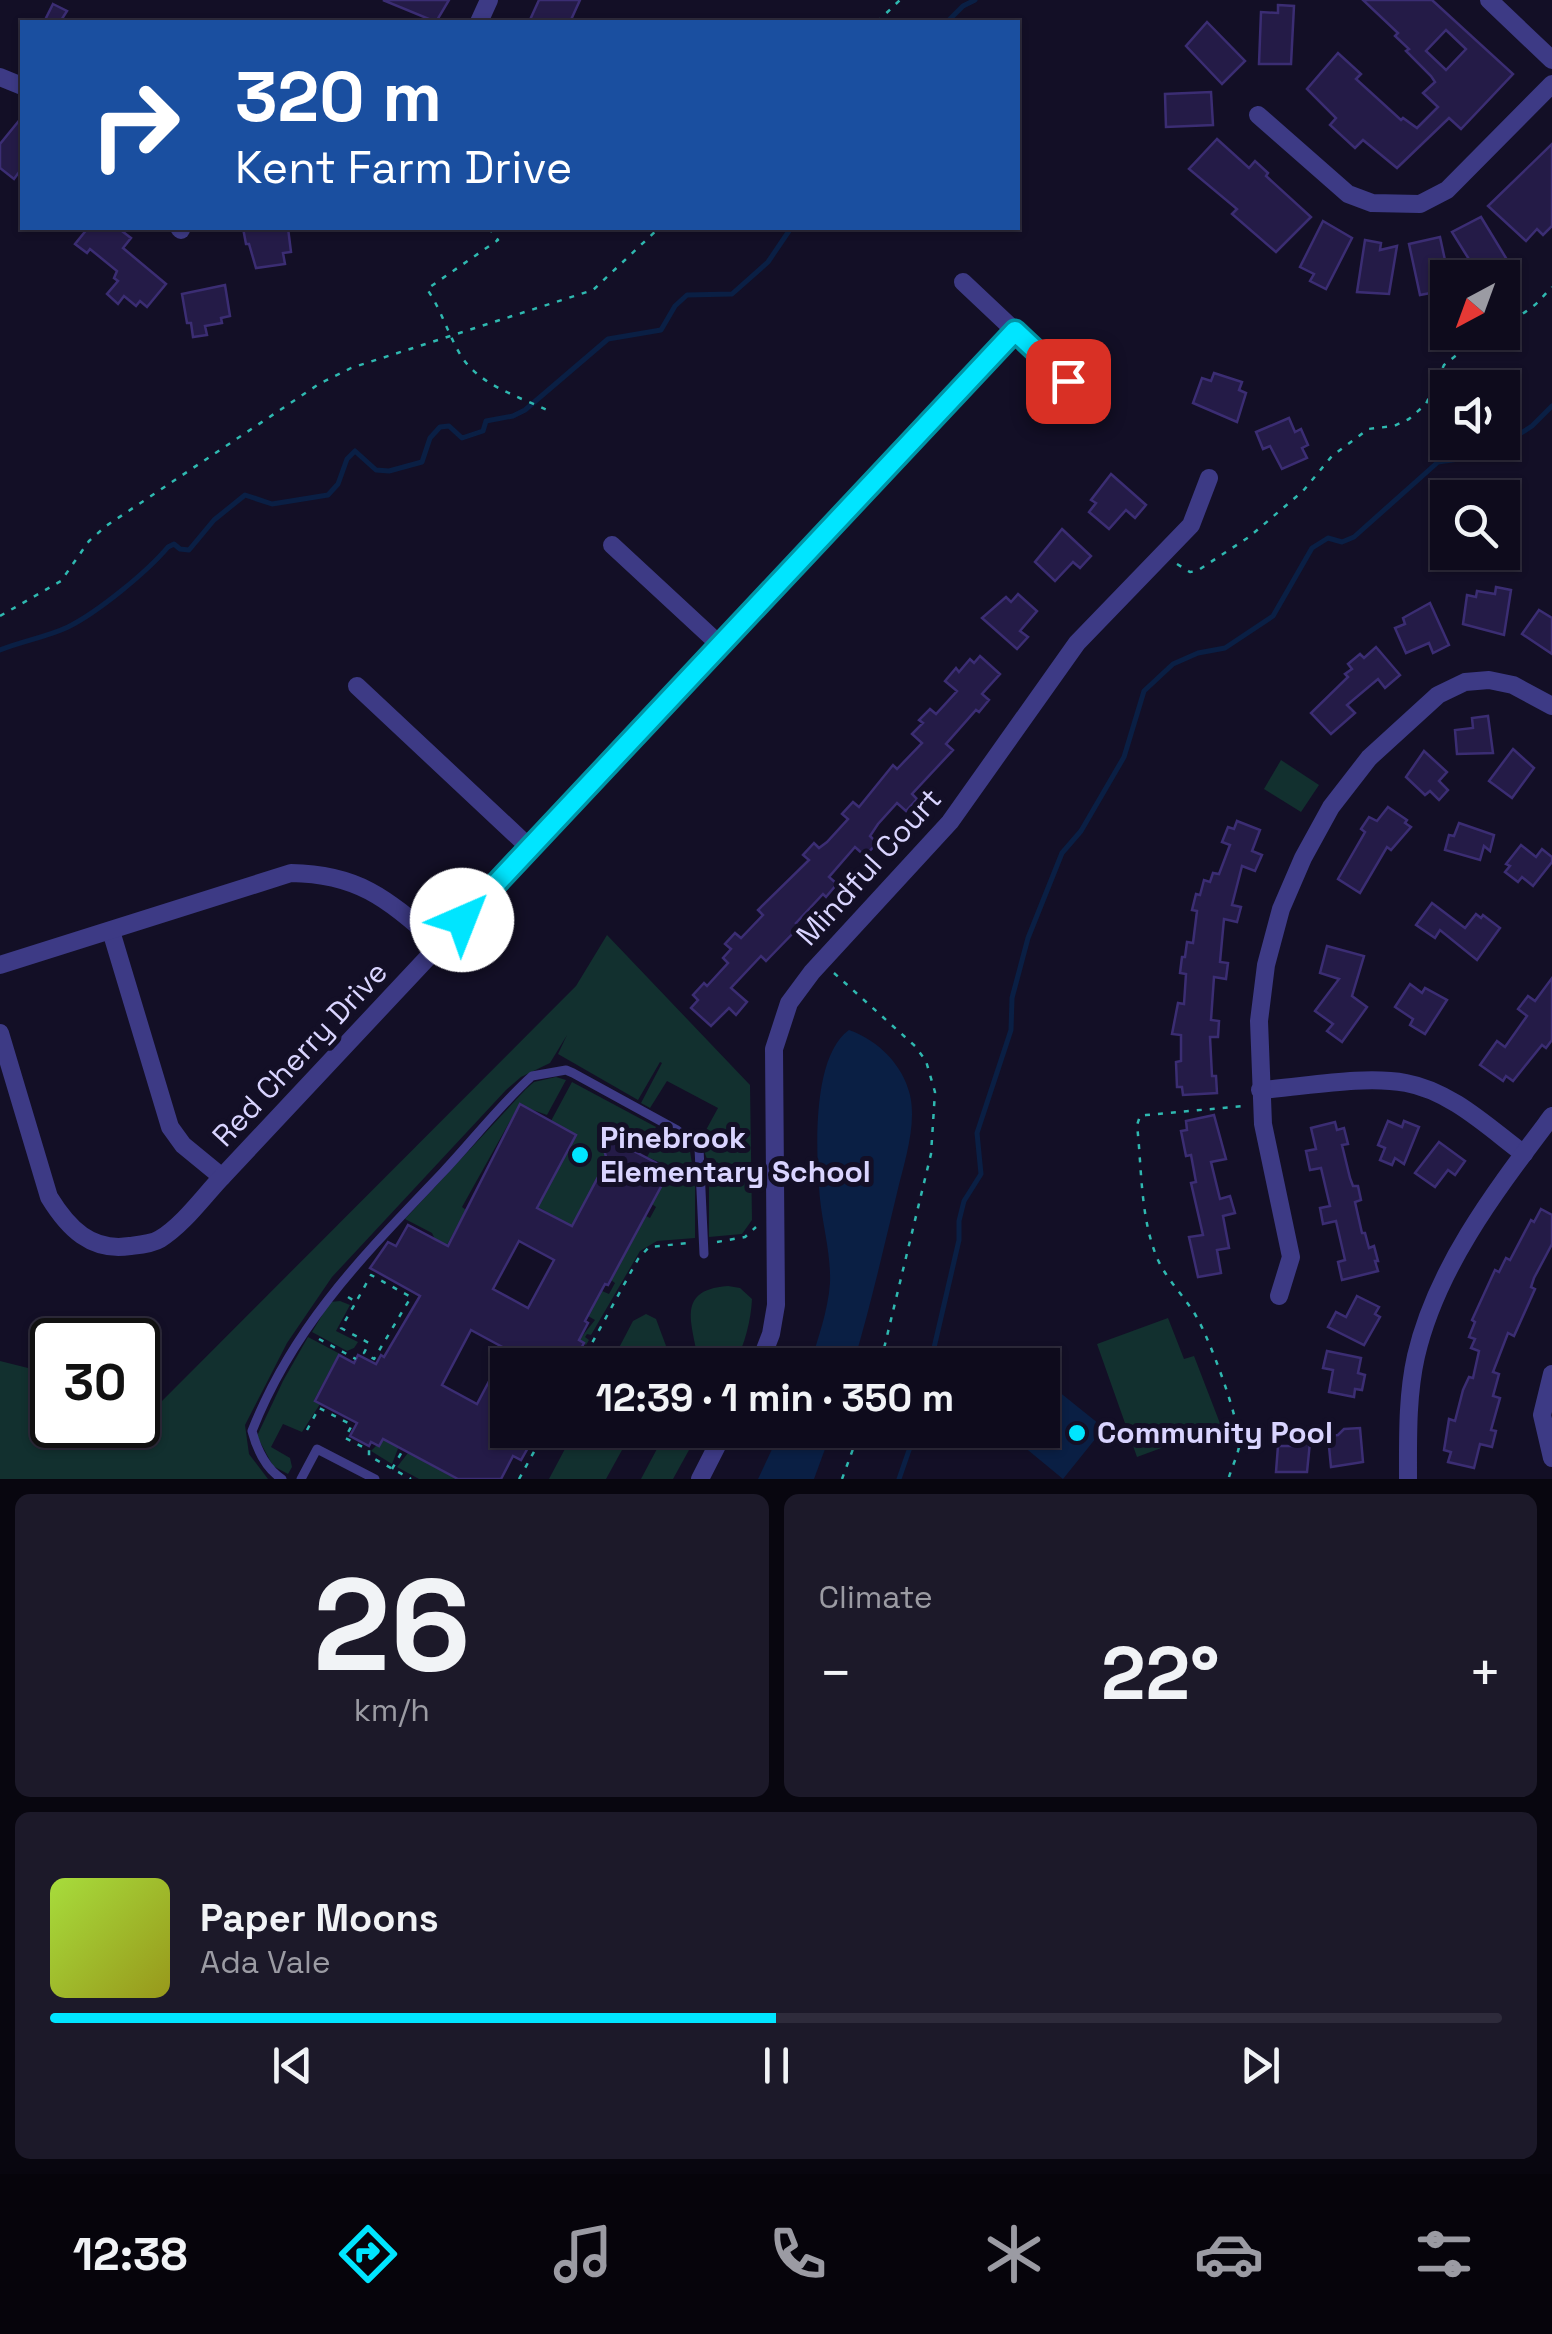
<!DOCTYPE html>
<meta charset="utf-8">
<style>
body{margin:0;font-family:"Space Grotesk",sans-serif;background:#1c1929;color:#f1f3f6;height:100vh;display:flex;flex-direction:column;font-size:38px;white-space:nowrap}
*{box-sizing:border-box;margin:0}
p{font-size:32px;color:#9b9ba3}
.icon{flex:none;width:55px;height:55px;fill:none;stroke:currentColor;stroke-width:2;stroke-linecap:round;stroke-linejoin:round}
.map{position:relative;height:1479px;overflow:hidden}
.sheet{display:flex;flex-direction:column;gap:15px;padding:15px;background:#08060f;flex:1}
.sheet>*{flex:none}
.top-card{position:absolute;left:20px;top:20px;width:1000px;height:210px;border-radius:0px;box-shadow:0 2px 8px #0004,0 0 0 2px #2e2b3b;background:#1a4fa0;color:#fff;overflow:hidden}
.needle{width:65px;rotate:221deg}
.controls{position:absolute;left:1430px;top:260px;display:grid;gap:20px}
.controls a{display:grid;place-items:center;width:90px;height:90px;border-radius:0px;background:#0e0b1c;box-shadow:0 2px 8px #0004,0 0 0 2px #2e2b3b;font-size:50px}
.speed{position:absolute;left:30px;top:1318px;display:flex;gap:20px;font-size:50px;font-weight:700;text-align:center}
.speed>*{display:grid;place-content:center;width:130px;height:130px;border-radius:50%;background:#0e0b1c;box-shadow:0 2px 8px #0004,0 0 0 2px #2e2b3b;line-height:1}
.speed .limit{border:5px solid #111;border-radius:15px;background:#fff;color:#111}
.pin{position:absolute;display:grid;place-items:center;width:85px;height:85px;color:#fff;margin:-42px;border-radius:20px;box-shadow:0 5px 15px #0006}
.me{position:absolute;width:110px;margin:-55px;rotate:44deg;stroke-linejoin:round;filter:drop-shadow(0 0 8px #0008)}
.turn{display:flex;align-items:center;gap:35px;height:210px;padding:0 50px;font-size:45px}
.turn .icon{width:130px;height:130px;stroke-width:2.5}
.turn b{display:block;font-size:70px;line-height:85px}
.big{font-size:75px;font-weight:700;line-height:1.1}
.sheet .card{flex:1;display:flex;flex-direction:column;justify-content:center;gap:15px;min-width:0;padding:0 35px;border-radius:15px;background:#1c1929}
.sheet .dial{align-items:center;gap:0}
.dial b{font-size:130px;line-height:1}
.song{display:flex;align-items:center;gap:30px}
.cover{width:120px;height:120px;border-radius:15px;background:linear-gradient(135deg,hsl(80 70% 55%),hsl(60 70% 35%))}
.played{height:10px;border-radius:5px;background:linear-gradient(90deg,#00e5ff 50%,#2e2b3b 50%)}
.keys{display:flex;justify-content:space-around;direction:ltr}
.heat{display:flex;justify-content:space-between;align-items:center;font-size:55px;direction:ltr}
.sheet .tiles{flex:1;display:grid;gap:15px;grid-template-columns:1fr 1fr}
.card:last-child{grid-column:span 2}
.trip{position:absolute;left:490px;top:1348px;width:570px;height:100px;border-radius:0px;background:#0e0b1c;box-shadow:0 2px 8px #0004,0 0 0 2px #2e2b3b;font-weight:700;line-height:100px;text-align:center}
.tabs{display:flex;height:160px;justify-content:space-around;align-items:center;background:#06040b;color:#9b9ba3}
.tabs .icon{width:70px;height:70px}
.tabs .selected{color:#00e5ff}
.tabs b{font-size:45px;color:#f1f3f6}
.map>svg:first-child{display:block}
</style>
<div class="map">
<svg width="1552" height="1479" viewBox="0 0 1552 1479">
<rect width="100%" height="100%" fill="#130f26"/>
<g fill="#12302f">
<path d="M1281,760l38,25 -18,27 -37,-23z"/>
<path d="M607,935l143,150 2,135 -10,14 -33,3v-73l-9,-23 18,-33 -51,-27 -17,27 -9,-5 21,-40 -2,-1 -22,38 -80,-46 9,-19 -17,28 -29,14 -15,13 -174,187 -45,66 -42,82 4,29 19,25h-268v-118l52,13v51h86v-29l23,6 415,-416z"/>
<path d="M556,1077l10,3 -19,35 -28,-10 -57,102 4,3 -24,44 -10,-21 -27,-14 121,-130 8,-7z"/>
<path d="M572,1082l84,45 -15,27 -24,-12 -45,84 -34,-19 37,-70 -24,-16z"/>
<path d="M662,1130l28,21 5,32v55l-38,3 -17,10 -49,84 -4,-1 -2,3 4,3 -3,5 -7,-5 16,-20 -7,-4 14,-25 7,3 6,-11 -4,-3 35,-64 4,2 6,-11 -4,-3 14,-26 4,2 6,-11 -29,-12z"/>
<path d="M728,1286l12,2 12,11c-1,21 -7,45 -18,66h-36c-1,-34 -28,-75 30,-79z"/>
<path d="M340,1301l10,4 -14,26 22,11 -4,6 -7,3 -35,-19 18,-30z"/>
<path d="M646,1314l10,5 13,35 -1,11h-58l23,-44z"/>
<path d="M1168,1318l16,41 10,-3 27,70 -84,31 -40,-113z"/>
<path d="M308,1337l34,18h-4l-24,45 6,4 -18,28 -19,-8 -12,23 19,11 2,9 -4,7 -15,-8 -16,-30 26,-55z"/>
<path d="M575,1430h58l-27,49h-57z"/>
<path d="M667,1430h33l-27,49h-32z"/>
<path d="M384,1438l15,8 -7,18 -21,-13z"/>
<path d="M408,1453l47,25v1h-36l-22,-12z"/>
</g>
<g fill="#0a1f44">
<path d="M849,1030c29,10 54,35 61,65 7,31 -6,68 -13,98 -14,58 -27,115 -44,172h-43c8,-27 18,-54 20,-82 1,-29 -7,-56 -10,-84 -4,-44 -9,-142 29,-169z"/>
<path d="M1058,1391l46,37 -41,51 -46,-38 9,-11 17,-1 8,6 8,-11 -16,-15z"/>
<path d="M781,1430h51l-18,49h-56z"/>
</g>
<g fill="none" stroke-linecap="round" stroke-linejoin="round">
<g stroke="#0a1f44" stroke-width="5">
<path d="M947,22l16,-16 12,-6"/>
<path d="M0,650c22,-9 47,-13 68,-23 30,-15 79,-55 100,-80l6,-3 6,5 9,1 25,-30 31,-25 27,9 56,-9 10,-11 9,-25 8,-8 21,19 13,1 33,-9 8,-24 10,-11 9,-1 13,12 21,-7 3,-10 27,-5 12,-6 83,-71 53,-9 14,-24 12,-11 45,-1 36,-32 23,-34"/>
<path d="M930,1365l29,-125v-19l5,-20 17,-27 -4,-41 34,-103 1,-32 16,-60 34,-85 19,-22 43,-74 20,-66 29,-27 25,-11 27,-5 48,-32 39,-68 16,-10 14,4 12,-5 84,-75 49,-7 45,-29 20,-20"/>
<path d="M899,1479l17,-49"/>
</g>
</g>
<g fill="#241b47" stroke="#3b2d73" stroke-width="2.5" fill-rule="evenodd">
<path d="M383,0h66l-13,22z"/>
<path d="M539,0h41l-10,22h-41z"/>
<path d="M1363,0h69l81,74 -52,55 -12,-11 -52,50 -34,-28 -8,8 -25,-23 6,-7 -29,-29 31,-36 23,21 -5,5 45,41 2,-2 14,10 21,-21 -15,-14 12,-11 -4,-6 -25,-25 3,-2 -14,-13 3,-3zM1446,30l20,19 -20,21 -20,-19z"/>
<path d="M53,4l14,7 -7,11h-16z"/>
<path d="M1278,5l16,1 -3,58h-32l2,-52 17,1z"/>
<path d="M1207,22l38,39 -23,23 -36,-38z"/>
<path d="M1211,92l2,33 -47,2 -1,-33z"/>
<path d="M22,117v51l-8,11 -14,-11v-24z"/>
<path d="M1217,139l32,29 6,-7 13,12 -2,3 45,41 -35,35 -44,-38 5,-5 -48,-40z"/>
<path d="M1552,144v82l-9,9 -6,-6 -11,12 -38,-35z"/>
<path d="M1481,217l28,46 -29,14 -28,-45z"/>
<path d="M1323,221l29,17 -26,51 -16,-8 4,-7 -14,-7z"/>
<path d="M88,228h30l13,10 -8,10 43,36 -19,23 -7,-6 -4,5 -12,-10 -6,8 -11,-10 11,-13 -4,-3 3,-7 -27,-22 -3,4 -12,-9z"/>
<path d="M243,228h45l3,24 -8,1 2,11 -29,4 -7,-24h-3z"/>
<path d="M1440,237l8,37v44l-6,1 -6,-27 -16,3 -11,-51z"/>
<path d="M1365,240l16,3 -1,7 17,-4 -8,48 -32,-2z"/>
<path d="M225,285l5,31 -9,2 1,5 -17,3 2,9 -14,2 -2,-14h-4l-5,-29z"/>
<path d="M1214,373l28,9 -3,8 7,3 -9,29 -44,-19 9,-25 9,3z"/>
<path d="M1289,418l6,14 6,-3 7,16 -6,3 5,10 -25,11 -12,-23 -7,3 -7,-17z"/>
<path d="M1111,474l35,31 -11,13 -9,-8 -17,19 -20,-17 7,-9 -5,-3z"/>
<path d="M1062,529l29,27 -11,12 -7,-6 -18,19 -20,-19z"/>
<path d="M1496,587l15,3 -7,45 -41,-11 4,-29 9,2 1,-6 18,3z"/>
<path d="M1018,594l19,17 -17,20 8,6 -11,12 -35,-31 24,-21 5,5z"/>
<path d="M1430,603l19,42 -16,8 -4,-10 -23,10 -11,-25 10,-4 -2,-6z"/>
<path d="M1539,610l13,8v36l-30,-20z"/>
<path d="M1376,647l24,28 -15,13 -7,-9 -31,26 8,8 -24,21 -20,-21 37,-36 -3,-3 7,-5 -4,-5 12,-10 4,4z"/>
<path d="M980,656l20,18 -18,20 7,6 -10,12 -3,-2 -30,34 7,6 -41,44 5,5 -11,12 -9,-8 -19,21 -8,12 7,7 -12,13 -10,-9 -26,30 8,7 -11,13 -3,-3 -27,29 4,3 -34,35 -5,-5 -30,32 16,14 -11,13 -7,-7 -18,18 -20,-18 7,-8 -5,-5 11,-12 3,3 21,-23 -5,-5 8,-9 -6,-5 10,-11 6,5 22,-23 -5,-5 51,-50 -6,-5 11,-12 5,5 8,-6 21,-23 -6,-5 11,-12 6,5 34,-42 4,4 25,-26 -10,-9 11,-11 -4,-3 11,-11 6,5 21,-23 -12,-10 11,-13 3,4 11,-13 4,4z"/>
<path d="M1488,716l5,37 -36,1 -2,-24 18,-2 -1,-10z"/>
<path d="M1513,749l21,19 -22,30 -23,-17z"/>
<path d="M1424,751l23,21 -8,9 9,9 -9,10 -9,-9 -5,4 -19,-18z"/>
<path d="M1388,807l19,13 -2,3 6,4 -20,23 -4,-3 -27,46 -22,-14 27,-47 -4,-3 8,-12 8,4z"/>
<path d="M1237,821l23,9 -8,21 10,4 -7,16 -13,-5 -10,39 9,2 -4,15 -13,-3 -4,43 8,1 -2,16 -12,-2 -3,43 8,1 -1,16h-8l2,39h4l1,17 -34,2 -1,-8h-5l-1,-25 5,-1v-26l-9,-1 6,-31 6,1 2,-30 -6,-1 2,-16h3l2,-15 6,1 4,-32 -5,-1 4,-16 4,1 4,-15 6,2 3,-9 6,1 11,-29 -8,-3 6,-15 6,2z"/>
<path d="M1459,823l35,12 -4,16 -6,-5 -4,14 -35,-10 4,-15 5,1z"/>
<path d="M1521,845l15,12 6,-8 10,8v5l-19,24 -11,-9 -4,5 -13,-10 5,-6 -4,-2z"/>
<path d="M1432,903l33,25 11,-14 5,4 2,-3 17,13 -23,32 -37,-30 -5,8 -19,-13z"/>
<path d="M1327,946l37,10 -12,40 15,11 -25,35 -15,-11 6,-7 -18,-13 24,-32 -19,-6z"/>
<path d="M1552,978v62l-6,8 -4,-3 -29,36 -7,-5 -3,5 -23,-16 17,-24 8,6 22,-31 -9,-7 10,-13 7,5z"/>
<path d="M1410,984l12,9 3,-5 22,12 -22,34 -15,-9 3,-6 -18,-12z"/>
<path d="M520,1104l56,31 -39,73 35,18 35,-66 -8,-27 71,37 -62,115 -3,-1 -20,37 3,2 -9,17 5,3 -12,22h-64v65h23l-7,13 5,3 -8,14 -8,-4 -12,23h-43l-75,-40 -4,7 -8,-4 -2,4 -19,-10 7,-13 -42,-22 24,-46 15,8 4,-8 18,9 5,-9 3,2 36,-61 -50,-28 18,-26 8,4 12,-21 40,21zM519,1241l35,19 -26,48 -35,-19zM471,1330l35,19 -29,55 -35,-19z"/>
<path d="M1214,1115l12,44 -15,3 9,37 10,-3 5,17 -12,3 6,32 -12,2 4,23 -23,4 -9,-40 14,-2 -12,-52 5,-1 -5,-27 -5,1 -5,-25 6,-1 -1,-9z"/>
<path d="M1388,1121l14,6 2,-6 15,6 -15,37 -9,-6 -3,7 -12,-5 5,-12 -7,-3z"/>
<path d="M1335,1122l2,8 7,-2 4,16 -6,1 8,33 3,8h5l3,14 -6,2 7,31h3l4,15 5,-2 4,15h-3l3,10 -36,9 -4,-18 7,-2 -9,-39 -13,3 -3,-16 10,-2 -9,-38 -11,2 -4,-19 10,-2 -5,-21z"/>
<path d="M1439,1142l26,19 -10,14 -7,-5 -13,17 -20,-14z"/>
<path d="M1541,1209l11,6v29l-18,34 -3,9 4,2 -21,47 -6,-3 -15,39 6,2 -6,22 7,2 -9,32 5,1 -4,16 -12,-3 -6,24 -26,-6 3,-10 -7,-2 5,-31 6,2 8,-31 6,-13 4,1 6,-27 -8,-3 4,-9 -6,-2 6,-15 -3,-2 23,-50 4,2 7,-14 4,2 21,-40 3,2z"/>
<path d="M1357,1296l22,11 -4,7 5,3 -16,28 -36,-18 8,-15 10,5z"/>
<path d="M1327,1351l34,7 -3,15 7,2 -3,15 -7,-1 -1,8 -25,-5 4,-22 -10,-2z"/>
<path d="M1360,1428l3,34 -32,5 -3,-31 10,-1 6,-6z"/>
<path d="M1294,1440l16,2 -3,30h-31l2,-26h15z"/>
</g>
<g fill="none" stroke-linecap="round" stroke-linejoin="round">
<g stroke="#2fb8b0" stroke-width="2.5" stroke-dasharray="5 8" stroke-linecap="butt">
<path d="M877,22l23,-22"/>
<path d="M489,228l9,12 -71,49c15,22 20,43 33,65 17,30 57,42 87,56"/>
<path d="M1502,329l34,-25 16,-17"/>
<path d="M1177,564l13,8 7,-1 52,-34 54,-46 29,-35 27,-20 9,-7 26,-3 15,-7 17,-15 18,-39 24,-19 31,-14"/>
<path d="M0,616l61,-35 28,-40 17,-15 213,-142 32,-16 242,-78 66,-62"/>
<path d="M834,973l81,73 11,15 9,31 -4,62 -51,211"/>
<path d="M717,1242l28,-5 11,-10"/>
<path d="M348,1297l8,5 15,-27 40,22 -37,62 -10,-6 5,-10 -28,-15 15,-26"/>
<path d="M319,1339l37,20"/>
<path d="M580,1365l58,-106 11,-12 40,-4"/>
<path d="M307,1430l12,-22 33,17 -7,13 24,12v6l42,23"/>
<path d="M392,1469l11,-19"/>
<path d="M1229,1477c3,-10 8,-20 10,-30 3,-23 -32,-116 -46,-136 -12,-18 -26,-32 -35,-51 -18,-41 -16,-91 -21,-135l3,-9 6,-1 98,-9"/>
<path d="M519,1479l27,-49"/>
<path d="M842,1479l18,-49"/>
</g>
<g stroke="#3d3a85" stroke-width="9">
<path d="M282,1479c-17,-11 -25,-29 -30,-48 42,-107 113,-177 191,-259 30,-32 57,-67 89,-96l34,-6 7,3 104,57 22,18 5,106"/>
<path d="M301,1479l16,-30 58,30"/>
</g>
<g stroke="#3d3a85" stroke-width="18">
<path d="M1489,0l63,60"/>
<path d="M479,22l10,-22"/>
<path d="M0,77l22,9"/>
<path d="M1258,115l90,79 24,9 48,1 27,-14 105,-106"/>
<path d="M179,228l2,2"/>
<path d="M963,282l105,99"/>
<path d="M612,545l108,100"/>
<path d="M357,686l174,163"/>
<path d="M111,931l59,196 13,18 39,32"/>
<path d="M0,965l291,-92c70,1 98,28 148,71"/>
<path d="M0,1033l49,164c19,31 42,55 81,49 9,-1 22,-2 30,-7 23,-14 43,-42 62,-62l793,-846"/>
<path d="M1260,1090c44,-3 103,-15 146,-7 45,8 83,45 118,71"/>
<path d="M1279,1296l12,-39 -28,-133 -4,-103 7,-56 15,-56 22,-51 28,-51 38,-49 69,-63 27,-13 24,-2 24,5 39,21"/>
<path d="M759,1365l12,-31 5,-29 -2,-256 15,-46 23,-31 138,-150 127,-179 114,-118 18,-47"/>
<path d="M1552,1374l-10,41 10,43"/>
<path d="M700,1479l25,-49"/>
<path d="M1408,1479c0,-41 -1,-83 8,-123 21,-90 81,-167 136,-240"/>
</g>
</g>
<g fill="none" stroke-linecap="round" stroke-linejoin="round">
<defs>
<path id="route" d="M462,920l553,-589 53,50"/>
</defs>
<use href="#route" stroke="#0095a6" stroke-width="25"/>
<use href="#route" stroke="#00e5ff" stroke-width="18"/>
</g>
<g fill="#00e5ff" stroke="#130f26" stroke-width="4">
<circle cx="580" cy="1155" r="10"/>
<circle cx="1077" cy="1433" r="10"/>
</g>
<g text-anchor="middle" stroke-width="10" stroke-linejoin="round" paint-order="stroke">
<g font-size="30" fill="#d9d4ff" stroke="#130f26">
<text transform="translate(869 867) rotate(-48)" y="10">Mindful Court</text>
<text transform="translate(300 1054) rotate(-47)" y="10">Red Cherry Drive</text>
</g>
<g font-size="30" font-weight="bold" fill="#d9d4ff" stroke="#130f26" text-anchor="start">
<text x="600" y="1148">Pinebrook<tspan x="600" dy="34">Elementary School</tspan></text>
<text x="1097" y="1443">Community Pool</text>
</g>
</g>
</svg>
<div class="controls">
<a><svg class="needle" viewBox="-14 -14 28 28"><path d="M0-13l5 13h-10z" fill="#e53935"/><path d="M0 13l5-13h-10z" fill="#9b9ba3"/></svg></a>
<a><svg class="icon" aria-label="sound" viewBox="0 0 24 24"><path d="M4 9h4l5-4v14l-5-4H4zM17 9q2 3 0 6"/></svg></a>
<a><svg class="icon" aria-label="search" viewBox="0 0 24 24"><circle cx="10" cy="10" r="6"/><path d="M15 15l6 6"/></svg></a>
</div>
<div class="speed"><div class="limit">30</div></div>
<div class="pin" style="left:1068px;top:381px;background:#d93025"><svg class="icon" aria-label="arrive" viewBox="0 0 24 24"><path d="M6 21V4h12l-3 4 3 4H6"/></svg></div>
<svg class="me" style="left:462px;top:920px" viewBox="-20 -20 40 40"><circle r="19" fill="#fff"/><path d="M0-13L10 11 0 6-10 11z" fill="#00e5ff"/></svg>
<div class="trip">12:39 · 1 min · 350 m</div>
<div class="top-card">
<div class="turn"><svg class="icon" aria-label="right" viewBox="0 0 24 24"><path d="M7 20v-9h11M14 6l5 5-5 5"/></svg><div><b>320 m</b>Kent Farm Drive</div></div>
</div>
</div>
<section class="sheet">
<div class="tiles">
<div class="card dial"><b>26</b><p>km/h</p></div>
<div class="card"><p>Climate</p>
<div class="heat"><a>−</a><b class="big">22°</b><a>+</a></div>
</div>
<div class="card">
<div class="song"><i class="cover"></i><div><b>Paper Moons</b><p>Ada Vale</p></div></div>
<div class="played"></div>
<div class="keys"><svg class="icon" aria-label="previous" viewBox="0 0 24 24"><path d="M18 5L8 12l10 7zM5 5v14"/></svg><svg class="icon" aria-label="pause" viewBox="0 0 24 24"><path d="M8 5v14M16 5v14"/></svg><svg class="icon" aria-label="next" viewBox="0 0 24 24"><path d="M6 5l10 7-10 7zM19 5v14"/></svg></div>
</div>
</div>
</section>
<nav class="tabs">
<b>12:38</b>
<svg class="icon selected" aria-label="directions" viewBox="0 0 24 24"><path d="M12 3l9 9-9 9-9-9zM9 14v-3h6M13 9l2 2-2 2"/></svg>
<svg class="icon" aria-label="music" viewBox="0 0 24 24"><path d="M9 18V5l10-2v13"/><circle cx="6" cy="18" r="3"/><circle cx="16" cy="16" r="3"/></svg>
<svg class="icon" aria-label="phone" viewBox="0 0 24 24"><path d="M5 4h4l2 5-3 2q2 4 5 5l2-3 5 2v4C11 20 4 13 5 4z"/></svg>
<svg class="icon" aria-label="climate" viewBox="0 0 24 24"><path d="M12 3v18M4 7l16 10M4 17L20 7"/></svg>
<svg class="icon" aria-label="car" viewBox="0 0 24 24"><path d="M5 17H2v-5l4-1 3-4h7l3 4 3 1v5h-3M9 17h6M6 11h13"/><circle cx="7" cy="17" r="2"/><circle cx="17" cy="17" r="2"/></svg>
<svg class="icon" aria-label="filters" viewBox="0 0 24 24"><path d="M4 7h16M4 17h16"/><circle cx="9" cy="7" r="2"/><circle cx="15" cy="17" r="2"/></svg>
</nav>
